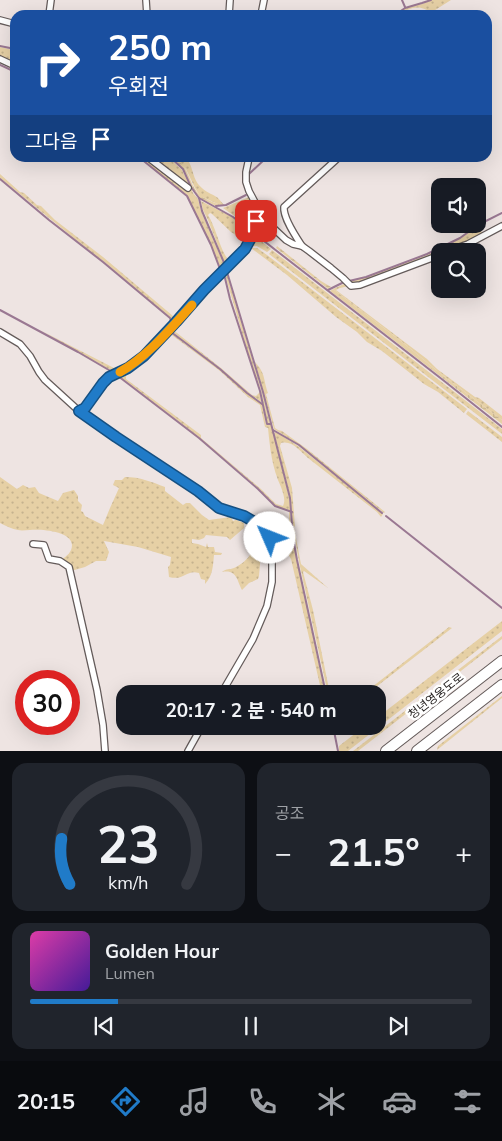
<!DOCTYPE html>
<html lang="ko">
<meta charset="utf-8">
<style>
body{margin:0;font-family:Mulish,"Noto Sans KR",sans-serif;background:#20242c;color:#f1f3f6;height:100vh;display:flex;flex-direction:column;font-size:19px;white-space:nowrap}
*{box-sizing:border-box;margin:0}
p{font-size:16px;color:#9ea1a6}
.icon{flex:none;width:28px;height:28px;fill:none;stroke:currentColor;stroke-width:2;stroke-linecap:round;stroke-linejoin:round}
.map{position:relative;height:751px;overflow:hidden}
.details{display:flex;flex-direction:column;gap:12px;padding:12px;background:#0d0f14;flex:1}
.details>*{flex:none}
.hud{position:absolute;left:10px;top:10px;width:482px;height:152px;border-radius:15px;box-shadow:0 5px 20px #0002;background:#1a4fa0;color:#fff;overflow:hidden}
.buttons{position:absolute;left:431px;top:178px;display:grid;gap:10px}
.buttons a{display:grid;place-items:center;width:55px;height:55px;border-radius:10px;background:#171b24;box-shadow:0 5px 20px #0002;font-size:25px}
.speed{position:absolute;left:15px;top:670px;display:flex;gap:10px;font-size:25px;font-weight:700;text-align:center}
.speed>*{display:grid;place-content:center;width:65px;height:65px;border-radius:50%;background:#171b24;box-shadow:0 5px 20px #0002;line-height:1}
.speed .limit{border:8px solid #d22;background:#fff;color:#111}
.pin{position:absolute;display:grid;place-items:center;width:42px;height:42px;color:#fff;margin:-21px;border-radius:10px;box-shadow:0 2px 8px #0006}
.me{position:absolute;width:55px;margin:-28px;rotate:314deg;stroke-linejoin:round;filter:drop-shadow(0 0 4px #0008)}
.turn{display:flex;align-items:center;gap:18px;height:105px;padding:0 15px;font-size:22px}
.turn .icon{width:65px;height:65px;stroke-width:2.5}
.turn b{display:block;font-size:35px;line-height:42px}
.then{display:flex;align-items:center;height:48px;padding:0 15px;background:#0003;gap:10px;font-size:19px}
.big{font-size:38px;font-weight:700;line-height:1.1}
.details .card{flex:1;display:flex;flex-direction:column;justify-content:center;gap:8px;min-width:0;padding:0 18px;border-radius:15px;background:#20242c}
.details .dial{align-items:center;gap:0}
.dial svg{height:130px;overflow:visible;fill:none;stroke:#363941;stroke-width:7;stroke-linecap:round;text-anchor:middle}
.dial text{fill:#f1f3f6;stroke:none}
.song{display:flex;align-items:center;gap:15px}
.cover{width:60px;height:60px;border-radius:8px;background:linear-gradient(135deg,hsl(320 70% 55%),hsl(260 70% 35%))}
.played{height:5px;border-radius:2px;background:linear-gradient(90deg,#207bc8 20%,#363941 20%)}
.keys{display:flex;justify-content:space-around;direction:ltr}
.heat{display:flex;justify-content:space-between;align-items:center;font-size:28px;direction:ltr}
.details .tiles{flex:1;display:grid;gap:12px;grid-template-columns:1fr 1fr}
.card:last-child{grid-column:span 2}
.trip{position:absolute;left:116px;top:685px;width:270px;height:50px;border-radius:15px;background:#171b24;box-shadow:0 5px 20px #0002;font-weight:700;line-height:50px;text-align:center}
.menu{display:flex;height:80px;justify-content:space-around;align-items:center;background:#090b0e;color:#9ea1a6}
.menu .icon{width:35px;height:35px}
.menu .selected{color:#207bc8}
.menu b{font-size:22px;color:#f1f3f6}
.map>svg:first-child{display:block}
</style>
<div class="map">
<svg width="502" height="751" viewBox="0 0 502 751">
<defs>
<pattern id="grass-dots" width="8" height="8" patternUnits="userSpaceOnUse" patternTransform="scale(1.25)"><rect width="8" height="8" fill="#e6d0a5"/><path d="M2 2h.1M6 6h.1" fill="none" stroke="#c5b28e" stroke-width="1.8" stroke-linecap="round"/></pattern>
<pattern id="wetland-marsh" width="20" height="14" patternUnits="userSpaceOnUse" patternTransform="scale(1.25)"><rect width="20" height="14" fill="#e6d0a5"/><path d="M1 5h8M5 5V1M11 12h8M15 12V8" fill="none" stroke="#c5b28e"/></pattern>
</defs>
<rect width="100%" height="100%" fill="#eee4e2"/>
<g fill="url(#grass-dots)">
<path d="M432,0h19l-19,12c-10,-4 -14,-7 -25,-2 -5,2 -6,5 -12,5l10,-7 17,-4z"/>
<path d="M0,47l9,2 6,5v11l-15,-7z"/>
<path d="M140,158h16l6,2 7,-2 13,12 11,23 5,6 3,12 24,56 -4,3 -10,-25 -24,-50z"/>
<path d="M174,158h12c7,7 6,18 12,26 5,6 11,9 17,12 4,2 6,6 9,9h-4l-20,-9 -5,-8 -9,-19z"/>
<path d="M0,174l20,18 4,1 13,12 4,1 14,14 48,37 70,59 2,3 -5,8 2,-5 -1,-4 -68,-57 -22,-17 -81,-66z"/>
<path d="M249,197l6,10v5l-3,17 -9,-7 -20,-14z"/>
<path d="M201,201l31,16 19,15 -5,13 -3,-5 -12,-8 -19,-18 -2,-1 -2,2c9,15 11,33 22,48l-4,4 -18,-47 -5,-10z"/>
<path d="M478,226l5,8c-13,7 -28,17 -43,17v3l-86,31 -5,-4 17,-4 61,-22 34,-17z"/>
<path d="M254,235l17,14 -4,3 -10,-6h-9z"/>
<path d="M251,248h6l10,7 200,154 -3,4 -26,-21 -14,-8 -42,-33 -15,-9 -10,-10 -21,-15 -49,-42z"/>
<path d="M272,250l230,179v5l-233,-180z"/>
<path d="M226,271l36,121 8,31h-3l-6,-32 -10,-28 -25,-85 -3,-4z"/>
<path d="M346,283l3,3 -9,2 -4,2 91,69 10,10 38,28 4,1 23,18v4l-61,-46 -35,-29 -73,-56z"/>
<path d="M172,329l49,39 31,27 4,1 4,-4 1,10 -14,-10 -27,-24 -48,-36z"/>
<path d="M40,330l74,38 9,-1 -9,5z"/>
<path d="M170,331c15,15 34,25 50,38 14,12 27,25 42,35l4,21 5,-1 2,6 16,68 2,14 -16,-7 -17,-17 -59,-51 -81,-62 12,-5 -4,6v3l75,56v3l60,51 15,15 7,2c3,-6 0,-13 -2,-19 -9,-19 -11,-39 -13,-59l-3,-1 -5,-22 -12,-8 -28,-26 -51,-38z"/>
<path d="M255,362c11,12 8,17 13,31l-2,1 9,34 3,2 4,1 25,18 78,63 -1,1 -85,-68 -25,-16z"/>
<path d="M468,411l34,26v5l-36,-28z"/>
<path d="M276,432l22,14 85,68 -2,3 -4,-5 -69,-54c-8,-7 -16,-18 -27,-15l-1,3 12,42 3,39 -2,-2 -4,-34 -15,-58z"/>
<path d="M0,477l17,12 6,-4 6,3 6,-1 4,6 19,8 5,-8 11,-3 4,6v5l4,4 -1,6 2,1 2,4 18,9 7,-17 9,-20 -6,-3 2,-5h7l3,-3c15,0 27,5 40,10v4l18,14 3,-2h4l12,12 7,5 22,-3 2,4 3,-1 8,3v5l-14,12 -3,-3 -21,-2 -2,3 -5,2 -7,-1v4l6,1 8,3 1,-4 1,4h6l1,5 7,1 -1,2h-7c-1,10 -1,21 -9,29v-4l-4,-1 -2,-6c-13,-4 -14,8 -30,4l-1,-10 2,-2 1,-8 -33,-10 -34,-6 5,11 -3,9h-10l-11,6 -14,4 -10,-11c6,-4 11,-8 11,-15 -1,-14 -31,-16 -42,-15 -4,0 -8,1 -12,0 -6,-1 -12,-4 -18,-7z"/>
<path d="M289,512h1l1,13 -10,1 -9,7 -14,-13 12,8 8,-6 4,1 7,-1z"/>
<path d="M293,527l1,1 7,36 27,24 -24,-17 -1,1 10,38 17,84h-2l-27,-123 -2,-9z"/>
<path d="M263,529l6,12c-6,1 -9,3 -10,8l2,3 -2,24 -1,3 -9,4 -7,7c-5,-9 -5,-21 -20,-18 5,-4 7,-2 12,-4 5,-2 13,-8 16,-13 6,-10 2,-16 13,-26z"/>
<path d="M293,541l32,153h-3l-31,-135 -4,-7 -8,-8z"/>
<path d="M502,621v10l-154,120h-9v-5l26,-20h13v-9z"/>
<path d="M449,627l3,1 -85,66h-5l9,-8 1,1z"/>
<path d="M502,636v3l-144,112h-5z"/>
<path d="M502,696v2l-65,52 1,-4z"/>
</g>
<g fill="url(#wetland-marsh)">
<path d="M172,158c17,4 16,26 27,36 5,5 14,8 21,11l-4,1 -16,-8 -8,-11 -8,-18z"/>
<path d="M277,246l44,35 10,6 -3,2 -52,-41z"/>
<path d="M333,289l73,56 35,29 61,46v4l-172,-133z"/>
</g>
<g fill="none" stroke-linecap="round" stroke-linejoin="round">
<g stroke="#9a7892" stroke-width="2">
<path d="M402,0l3,7"/>
<path d="M395,15l10,-7 17,-5 9,-3"/>
<path d="M0,46l10,2 5,5"/>
<path d="M0,65l9,4 6,4"/>
<path d="M140,158l47,38 24,49 9,24"/>
<path d="M159,158l3,1 4,-1"/>
<path d="M171,158l12,11 8,18 8,11 34,19 210,163 59,47"/>
<path d="M0,179l49,41 54,42 67,56 1,3 -2,6"/>
<path d="M249,183v-9l17,-16"/>
<path d="M199,198l3,13 23,54"/>
<path d="M216,206l10,-1 20,-10"/>
<path d="M227,272l36,120 27,106 3,40 4,22 29,134"/>
<path d="M223,276l2,2 5,21 30,92 7,33h4"/>
<path d="M349,281l17,-4 61,-23 33,-16 18,-13 24,-12"/>
<path d="M328,290l16,-8"/>
<path d="M0,310l78,42 36,21"/>
<path d="M171,332l49,37 27,24 15,11"/>
<path d="M118,376l81,62 59,51 17,17 17,6"/>
<path d="M273,430l26,15 83,68"/>
<path d="M386,516l116,92"/>
<path d="M333,726l5,25"/>
</g>
<defs>
<g id="minor">
<path d="M146,0l1,15"/>
<path d="M49,15l2,-15"/>
<path d="M229,15l1,-15"/>
<path d="M261,15l3,-15"/>
<path d="M0,20l15,4"/>
<path d="M488,29v2"/>
<path d="M0,59l15,7"/>
<path d="M149,158l39,30"/>
<path d="M249,158l-3,14v10l3,9 9,17 6,6 5,10 17,16 7,4 9,2 7,5 22,17 12,10 8,8 9,-1 80,-30"/>
<path d="M302,246c-6,-9 -19,-28 -18,-39l54,-49"/>
<path d="M448,251l20,-7 34,-18"/>
<path d="M0,332l20,12 10,12 9,16 6,8 34,31 37,26 82,54 21,17 25,8 14,7 9,7 3,8 2,16v28l-5,24 -14,33 -32,55"/>
<path d="M79,411c13,-7 17,-22 28,-31 8,-8 21,-11 30,-18 25,-20 46,-50 68,-73 15,-15 34,-29 44,-48 6,-10 7,-21 9,-33"/>
<path d="M33,544l11,1 5,14 11,2 9,6 28,123 6,35 2,26"/>
<path d="M188,751l14,-25"/>
</g>
<g id="motorway">
<path d="M386,751l116,-90"/>
<path d="M417,751l85,-66"/>
</g>
</defs>
<use href="#minor" stroke="#645b5a" stroke-width="8"/>
<use href="#motorway" stroke="#645b5a" stroke-width="12"/>
<use href="#minor" stroke="#fff" stroke-width="5.5"/>
<use href="#motorway" stroke="#fff" stroke-width="10"/>
</g>
<g fill="none" stroke-linecap="round" stroke-linejoin="round">
<defs>
<path id="route" d="M256,221l-1,8 -3,7 -7,13 -41,41 -28,32 -32,34 -16,12 -19,9 -6,6 -18,25 -6,3 37,26 82,54 21,17 25,8 14,8 9,6 3,8"/>
</defs>
<use href="#route" stroke="#155082" stroke-width="12"/>
<use href="#route" stroke="#207bc8" stroke-width="9"/>
<path stroke="#f59e0b" stroke-width="9" d="M120,372c27,-15 51,-44 72,-67"/>
</g>
<g text-anchor="middle" stroke-width="5" stroke-linejoin="round" paint-order="stroke">
<g font-size="12" fill="#252120" stroke="#fff">
<text transform="translate(436 696) rotate(-38)" y="4">청년영웅도로</text>
</g>
</g>
</svg>
<div class="buttons">
<a><svg class="icon" aria-label="sound" viewBox="0 0 24 24"><path d="M4 9h4l5-4v14l-5-4H4zM17 9q2 3 0 6"/></svg></a>
<a><svg class="icon" aria-label="search" viewBox="0 0 24 24"><circle cx="10" cy="10" r="6"/><path d="M15 15l6 6"/></svg></a>
</div>
<div class="speed"><div class="limit">30</div></div>
<div class="pin" style="left:256px;top:221px;background:#d93025"><svg class="icon" aria-label="arrive" viewBox="0 0 24 24"><path d="M6 21V4h12l-3 4 3 4H6"/></svg></div>
<svg class="me" style="left:270px;top:538px" viewBox="-20 -20 40 40"><circle r="19" fill="#fff"/><path d="M0-13L10 11 0 6-10 11z" fill="#207bc8"/></svg>
<div class="trip">20:17 · 2 분 · 540 m</div>
<div class="hud">
<div class="turn"><svg class="icon" aria-label="right" viewBox="0 0 24 24"><path d="M7 20v-9h11M14 6l5 5-5 5"/></svg><div><b>250 m</b>우회전</div></div>
<div class="then">그다음<svg class="icon" aria-label="arrive" viewBox="0 0 24 24"><path d="M6 21V4h12l-3 4 3 4H6"/></svg></div>
</div>
</div>
<section class="details">
<div class="tiles">
<div class="card dial"><svg viewBox="0 0 100 80">
<path d="M14 69A42 42 0 1 1 86 69"/>
<path d="M14 69A42 42 0 0 1 9 41" stroke="#207bc8"/>
<text x="50" y="56" font-size="32" font-weight="700">23</text>
<text x="50" y="72" font-size="11">km/h</text>
</svg></div>
<div class="card"><p>공조</p>
<div class="heat"><a>−</a><b class="big">21.5°</b><a>+</a></div>
</div>
<div class="card">
<div class="song"><i class="cover"></i><div><b>Golden Hour</b><p>Lumen</p></div></div>
<div class="played"></div>
<div class="keys"><svg class="icon" aria-label="previous" viewBox="0 0 24 24"><path d="M18 5L8 12l10 7zM5 5v14"/></svg><svg class="icon" aria-label="pause" viewBox="0 0 24 24"><path d="M8 5v14M16 5v14"/></svg><svg class="icon" aria-label="next" viewBox="0 0 24 24"><path d="M6 5l10 7-10 7zM19 5v14"/></svg></div>
</div>
</div>
</section>
<nav class="menu">
<b>20:15</b>
<svg class="icon selected" aria-label="directions" viewBox="0 0 24 24"><path d="M12 3l9 9-9 9-9-9zM9 14v-3h6M13 9l2 2-2 2"/></svg>
<svg class="icon" aria-label="music" viewBox="0 0 24 24"><path d="M9 18V5l10-2v13"/><circle cx="6" cy="18" r="3"/><circle cx="16" cy="16" r="3"/></svg>
<svg class="icon" aria-label="phone" viewBox="0 0 24 24"><path d="M5 4h4l2 5-3 2q2 4 5 5l2-3 5 2v4C11 20 4 13 5 4z"/></svg>
<svg class="icon" aria-label="climate" viewBox="0 0 24 24"><path d="M12 3v18M4 7l16 10M4 17L20 7"/></svg>
<svg class="icon" aria-label="car" viewBox="0 0 24 24"><path d="M5 17H2v-5l4-1 3-4h7l3 4 3 1v5h-3M9 17h6M6 11h13"/><circle cx="7" cy="17" r="2"/><circle cx="17" cy="17" r="2"/></svg>
<svg class="icon" aria-label="filters" viewBox="0 0 24 24"><path d="M4 7h16M4 17h16"/><circle cx="9" cy="7" r="2"/><circle cx="15" cy="17" r="2"/></svg>
</nav>
